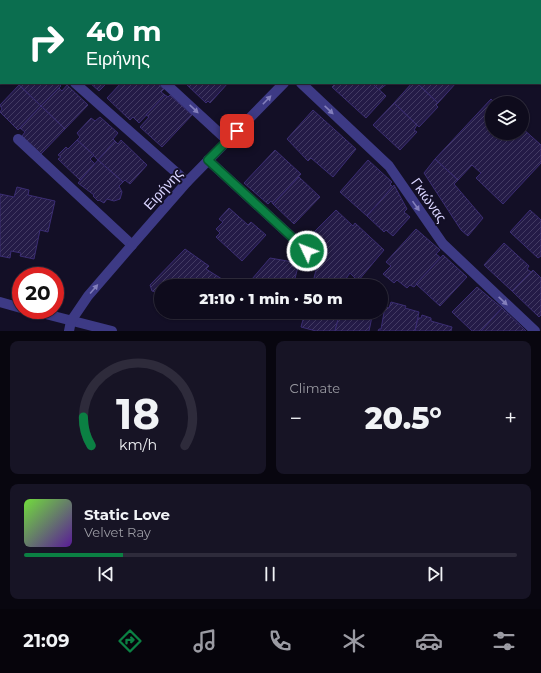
<!DOCTYPE html>
<meta charset="utf-8">
<style>
body{margin:0;font-family:Montserrat,sans-serif;background:#171425;color:#f1f3f6;height:100vh;display:flex;flex-direction:column;font-size:15px;white-space:nowrap}
*{box-sizing:border-box;margin:0}
p{font-size:13px;color:#9b9ba3}
.icon{flex:none;width:22px;height:22px;fill:none;stroke:currentColor;stroke-width:2;stroke-linecap:round;stroke-linejoin:round}
.map{position:relative;height:331px;overflow:hidden}
.panel{display:flex;flex-direction:column;gap:10px;padding:10px;background:#08060f;flex:1}
.panel>*{flex:none}
.banner{position:absolute;left:0px;top:0px;width:541px;height:84px;box-shadow:0 1px 3px #0004,0 0 0 1px #2e2b3b;background:#0b6e4f;color:#fff;overflow:hidden}
.fabs{position:absolute;left:485px;top:96px;display:grid;gap:8px}
.fabs a{display:grid;place-items:center;width:44px;height:44px;border-radius:50%;background:#0e0b1c;box-shadow:0 1px 3px #0004,0 0 0 1px #2e2b3b;font-size:20px}
.speed{position:absolute;left:12px;top:267px;display:flex;gap:8px;font-size:20px;font-weight:700;text-align:center}
.speed>*{display:grid;place-content:center;width:52px;height:52px;border-radius:50%;background:#0e0b1c;box-shadow:0 1px 3px #0004,0 0 0 1px #2e2b3b;line-height:1}
.speed .limit{border:6px solid #d22;background:#fff;color:#111}
.pin{position:absolute;display:grid;place-items:center;width:34px;height:34px;color:#fff;margin:-17px;border-radius:8px;box-shadow:0 2px 6px #0006}
.me{position:absolute;width:44px;margin:-22px;rotate:313deg;stroke-linejoin:round;filter:drop-shadow(0 0 3px #0008)}
.turn{display:flex;align-items:center;gap:14px;height:84px;padding:0 20px;font-size:18px}
.turn .icon{width:52px;height:52px;stroke-width:2.5}
.turn b{display:block;font-size:28px;line-height:34px}
.big{font-size:30px;font-weight:800;line-height:1.1}
.panel .card{flex:1;display:flex;flex-direction:column;justify-content:center;gap:6px;min-width:0;padding:0 14px;border-radius:8px;background:#171425}
.panel .dial{align-items:center;gap:0}
.dial svg{height:104px;overflow:visible;fill:none;stroke:#2e2b3b;stroke-width:7;stroke-linecap:round;text-anchor:middle}
.dial text{fill:#f1f3f6;stroke:none}
.song{display:flex;align-items:center;gap:12px}
.cover{width:48px;height:48px;border-radius:6px;background:linear-gradient(135deg,hsl(100 70% 55%),hsl(270 70% 35%))}
.played{height:4px;border-radius:2px;background:linear-gradient(90deg,#0b8043 20%,#2e2b3b 20%)}
.keys{display:flex;justify-content:space-around;direction:ltr}
.heat{display:flex;justify-content:space-between;align-items:center;font-size:22px;direction:ltr}
.panel .tiles{flex:1;display:grid;gap:10px;grid-template-columns:1fr 1fr}
.card:last-child{grid-column:span 2}
.trip{position:absolute;left:154px;top:279px;width:234px;height:40px;border-radius:20px;background:#0e0b1c;box-shadow:0 1px 3px #0004,0 0 0 1px #2e2b3b;font-weight:800;line-height:40px;text-align:center}
.tabs{display:flex;height:64px;justify-content:space-around;align-items:center;background:#06040b;color:#9b9ba3}
.tabs .icon{width:28px;height:28px}
.tabs .on{color:#0b8043}
.tabs b{font-size:18px;color:#f1f3f6}
.map>svg:first-child{display:block}
</style>
<div class="map">
<svg width="541" height="331" viewBox="0 0 541 331">
<defs>
<pattern id="building-hatch" width="6" height="6" patternUnits="userSpaceOnUse"><rect width="6" height="6" fill="#241b47"/><path d="M-1 1l2-2M0 6l6-6M5 7l2-2" fill="none" stroke="#433b63"/></pattern>
</defs>
<rect width="100%" height="100%" fill="#130f26"/>
<g fill="url(#building-hatch)" stroke="#3b2d73">
<path d="M18,0h47l-47,1z"/>
<path d="M91,0h44l-1,1z"/>
<path d="M256,0h46l-1,1z"/>
<path d="M17,83h41l3,3 -20,20z"/>
<path d="M90,83h17l-8,8z"/>
<path d="M121,83h36l7,6 -3,3 4,3 -26,28 -6,-6 -3,3 -23,-22z"/>
<path d="M185,83h43l-18,20 -2,-2 -2,2z"/>
<path d="M336,83h36l14,13 -20,22 -34,-31z"/>
<path d="M372,83h16l-9,7z"/>
<path d="M412,83h5l21,20 -2,2 2,2 -19,20 -25,-24z"/>
<path d="M417,83h39l-18,20z"/>
<path d="M19,85l22,21 -23,24 -18,-18 2,-3 -2,-4z"/>
<path d="M67,85l21,20 -23,24 -24,-23 18,-18 3,3z"/>
<path d="M165,95l3,2 2,-2 22,20 -30,32 -22,-20 9,-10 -3,-2z"/>
<path d="M491,99l4,4h-3v30h30v-5l19,17v18l-38,41 -27,-26 5,-5 -9,-8 -14,15 -23,-21z"/>
<path d="M394,103l23,22 -3,5 3,2 -17,18 -27,-25z"/>
<path d="M41,106l24,23 -24,25 -19,-18 3,-4 -5,-4z"/>
<path d="M313,110l43,39 -23,28 -22,-19 -3,3 -21,-22z"/>
<path d="M100,117l18,16 -5,6 2,2 -17,19 -21,-20 3,-3 -3,-4 14,-15 4,3z"/>
<path d="M77,140l17,15 -4,4 5,5 -15,16 -22,-21 3,-2 -3,-2 8,-8 2,2z"/>
<path d="M121,140l26,25 -17,19 -5,-4 -2,2 -25,-22 17,-19 3,3z"/>
<path d="M275,150l26,24 -28,30 -2,-3 -3,3 -24,-21z"/>
<path d="M435,159l23,21 -4,4 29,34 -15,18 -7,-6 -37,-57z"/>
<path d="M98,160l25,22 -4,4 3,6 -2,7 -6,2 -7,-2 -3,4 -5,-3 -1,1 -5,-5 1,-1 -16,-12z"/>
<path d="M368,160l24,22 -2,2 3,3 -26,29 -27,-24z"/>
<path d="M299,177l21,20 -26,27 -21,-20z"/>
<path d="M394,185l13,24 -3,3 6,5 -17,19 -7,-6 -2,2 -17,-16z"/>
<path d="M17,187l12,3 -1,5 27,6 -7,31 -8,-2 -6,29 -14,-3 1,-3 -10,-2 -1,7 -10,-2v-62l14,3z"/>
<path d="M229,208l19,17 3,-3 15,13 -24,26 -26,-24 4,-4 -4,-4 7,-7 -4,-3z"/>
<path d="M336,210l17,16 2,-3 29,27 -26,31 -8,-8 -7,10 3,3h-34l4,-16 10,-13 -17,-15 3,-3 -3,-2z"/>
<path d="M530,210l11,10v36l-3,2 -28,-26z"/>
<path d="M416,229l24,21 -4,4 5,4 -27,29 -4,-2 -3,3 -10,-8 -3,3 -11,-9 8,-8 -5,-4z"/>
<path d="M504,243l25,23 -2,3 4,3 -19,19 -28,-26z"/>
<path d="M185,249l24,17 -3,3 19,12 -3,5h-61v7l-9,-2 -2,-6z"/>
<path d="M443,255l24,22 -27,29 -24,-22z"/>
<path d="M270,258l29,5 -6,23h-47z"/>
<path d="M533,270l8,8v37l-2,2 -27,-26z"/>
<path d="M477,287l25,21 -21,23h-9l-20,-19z"/>
<path d="M391,302l15,4 -1,2 14,4 -4,19h-37l1,-2h2l4,-22 4,1z"/>
<path d="M502,308l24,23h-45z"/>
<path d="M249,312h39l-2,7z"/>
<path d="M305,312h35l-5,19h-19l-15,-4z"/>
<path d="M340,312h33l-4,19h-34z"/>
<path d="M422,315l9,3v3l21,6 -1,4h-36l3,-13h3z"/>
</g>
<g fill="none" stroke-linecap="round" stroke-linejoin="round">
<g stroke="#3d3a85" stroke-width="10">
<path d="M75,0l2,1"/>
<path d="M239,0l1,1"/>
<path d="M75,83l112,99"/>
<path d="M165,83l63,58"/>
<path d="M301,83l88,83 54,78 92,87"/>
<path d="M18,139l114,106"/>
<path d="M208,160l99,91"/>
</g>
<g stroke="#3d3a85" stroke-width="10">
<path d="M364,1l1,-1"/>
<path d="M0,302l21,6"/>
<path d="M30,310l82,21"/>
<path d="M69,331l2,-10 17,-25 44,-51 55,-63 97,-99"/>
</g>
<g stroke="#3d3a85" stroke-width="10">
<path d="M477,0l1,1"/>
<path d="M540,58l1,1"/>
</g>
</g>
<defs><path id="oneway-solid" d="M-6-.8H1V-3.2L6.5 0L1 3.2V.8H-6Z"/></defs>
<g fill="#837fbc">
<use href="#oneway-solid" transform="translate(267 100) rotate(-46)"/>
<use href="#oneway-solid" transform="translate(194 109) rotate(43)"/>
<use href="#oneway-solid" transform="translate(329 110) rotate(43)"/>
<use href="#oneway-solid" transform="translate(416 206) rotate(55)"/>
<use href="#oneway-solid" transform="translate(94 289) rotate(-49)"/>
<use href="#oneway-solid" transform="translate(503 301) rotate(43)"/>
</g>
<g fill="none" stroke-linecap="round" stroke-linejoin="round">
<defs>
<path id="route" d="M237,131l-29,29 99,91"/>
</defs>
<use href="#route" stroke="#07532c" stroke-width="10"/>
<use href="#route" stroke="#0b8043" stroke-width="7"/>
</g>
<g text-anchor="middle" stroke-width="4" stroke-linejoin="round" paint-order="stroke">
<g font-size="14" fill="#d9d4ff" stroke="#130f26">
<text transform="translate(163 189) rotate(-48)" y="5">Ειρήνης</text>
<text transform="translate(429 200) rotate(55)" y="5">Γκιώνας</text>
</g>
</g>
</svg>
<div class="fabs">
<a><svg class="icon" aria-label="layers" viewBox="0 0 24 24"><path d="M12 4l9 5-9 5-9-5zM3 14l9 5 9-5"/></svg></a>
</div>
<div class="speed"><div class="limit">20</div></div>
<div class="pin" style="left:237px;top:131px;background:#d93025"><svg class="icon" aria-label="arrive" viewBox="0 0 24 24"><path d="M6 21V4h12l-3 4 3 4H6"/></svg></div>
<svg class="me" style="left:307px;top:251px" viewBox="-20 -20 40 40"><circle r="17" fill="#0b8043" stroke="#fff" stroke-width="3"/><path d="M0-11L8 9 0 5-8 9z" fill="#fff"/></svg>
<div class="trip">21:10 · 1 min · 50 m</div>
<div class="banner">
<div class="turn"><svg class="icon" aria-label="right" viewBox="0 0 24 24"><path d="M7 20v-9h11M14 6l5 5-5 5"/></svg><div><b>40 m</b>Ειρήνης</div></div>
</div>
</div>
<section class="panel">
<div class="tiles">
<div class="card dial"><svg viewBox="0 0 100 80">
<path d="M14 69A42 42 0 1 1 86 69"/>
<path d="M14 69A42 42 0 0 1 8 47" stroke="#0b8043"/>
<text x="50" y="56" font-size="32" font-weight="700">18</text>
<text x="50" y="72" font-size="11">km/h</text>
</svg></div>
<div class="card"><p>Climate</p>
<div class="heat"><a>−</a><b class="big">20.5°</b><a>+</a></div>
</div>
<div class="card">
<div class="song"><i class="cover"></i><div><b>Static Love</b><p>Velvet Ray</p></div></div>
<div class="played"></div>
<div class="keys"><svg class="icon" aria-label="previous" viewBox="0 0 24 24"><path d="M18 5L8 12l10 7zM5 5v14"/></svg><svg class="icon" aria-label="pause" viewBox="0 0 24 24"><path d="M8 5v14M16 5v14"/></svg><svg class="icon" aria-label="next" viewBox="0 0 24 24"><path d="M6 5l10 7-10 7zM19 5v14"/></svg></div>
</div>
</div>
</section>
<nav class="tabs">
<b>21:09</b>
<svg class="icon on" aria-label="directions" viewBox="0 0 24 24"><path d="M12 3l9 9-9 9-9-9zM9 14v-3h6M13 9l2 2-2 2"/></svg>
<svg class="icon" aria-label="music" viewBox="0 0 24 24"><path d="M9 18V5l10-2v13"/><circle cx="6" cy="18" r="3"/><circle cx="16" cy="16" r="3"/></svg>
<svg class="icon" aria-label="phone" viewBox="0 0 24 24"><path d="M5 4h4l2 5-3 2q2 4 5 5l2-3 5 2v4C11 20 4 13 5 4z"/></svg>
<svg class="icon" aria-label="climate" viewBox="0 0 24 24"><path d="M12 3v18M4 7l16 10M4 17L20 7"/></svg>
<svg class="icon" aria-label="car" viewBox="0 0 24 24"><path d="M5 17H2v-5l4-1 3-4h7l3 4 3 1v5h-3M9 17h6M6 11h13"/><circle cx="7" cy="17" r="2"/><circle cx="17" cy="17" r="2"/></svg>
<svg class="icon" aria-label="filters" viewBox="0 0 24 24"><path d="M4 7h16M4 17h16"/><circle cx="9" cy="7" r="2"/><circle cx="15" cy="17" r="2"/></svg>
</nav>
